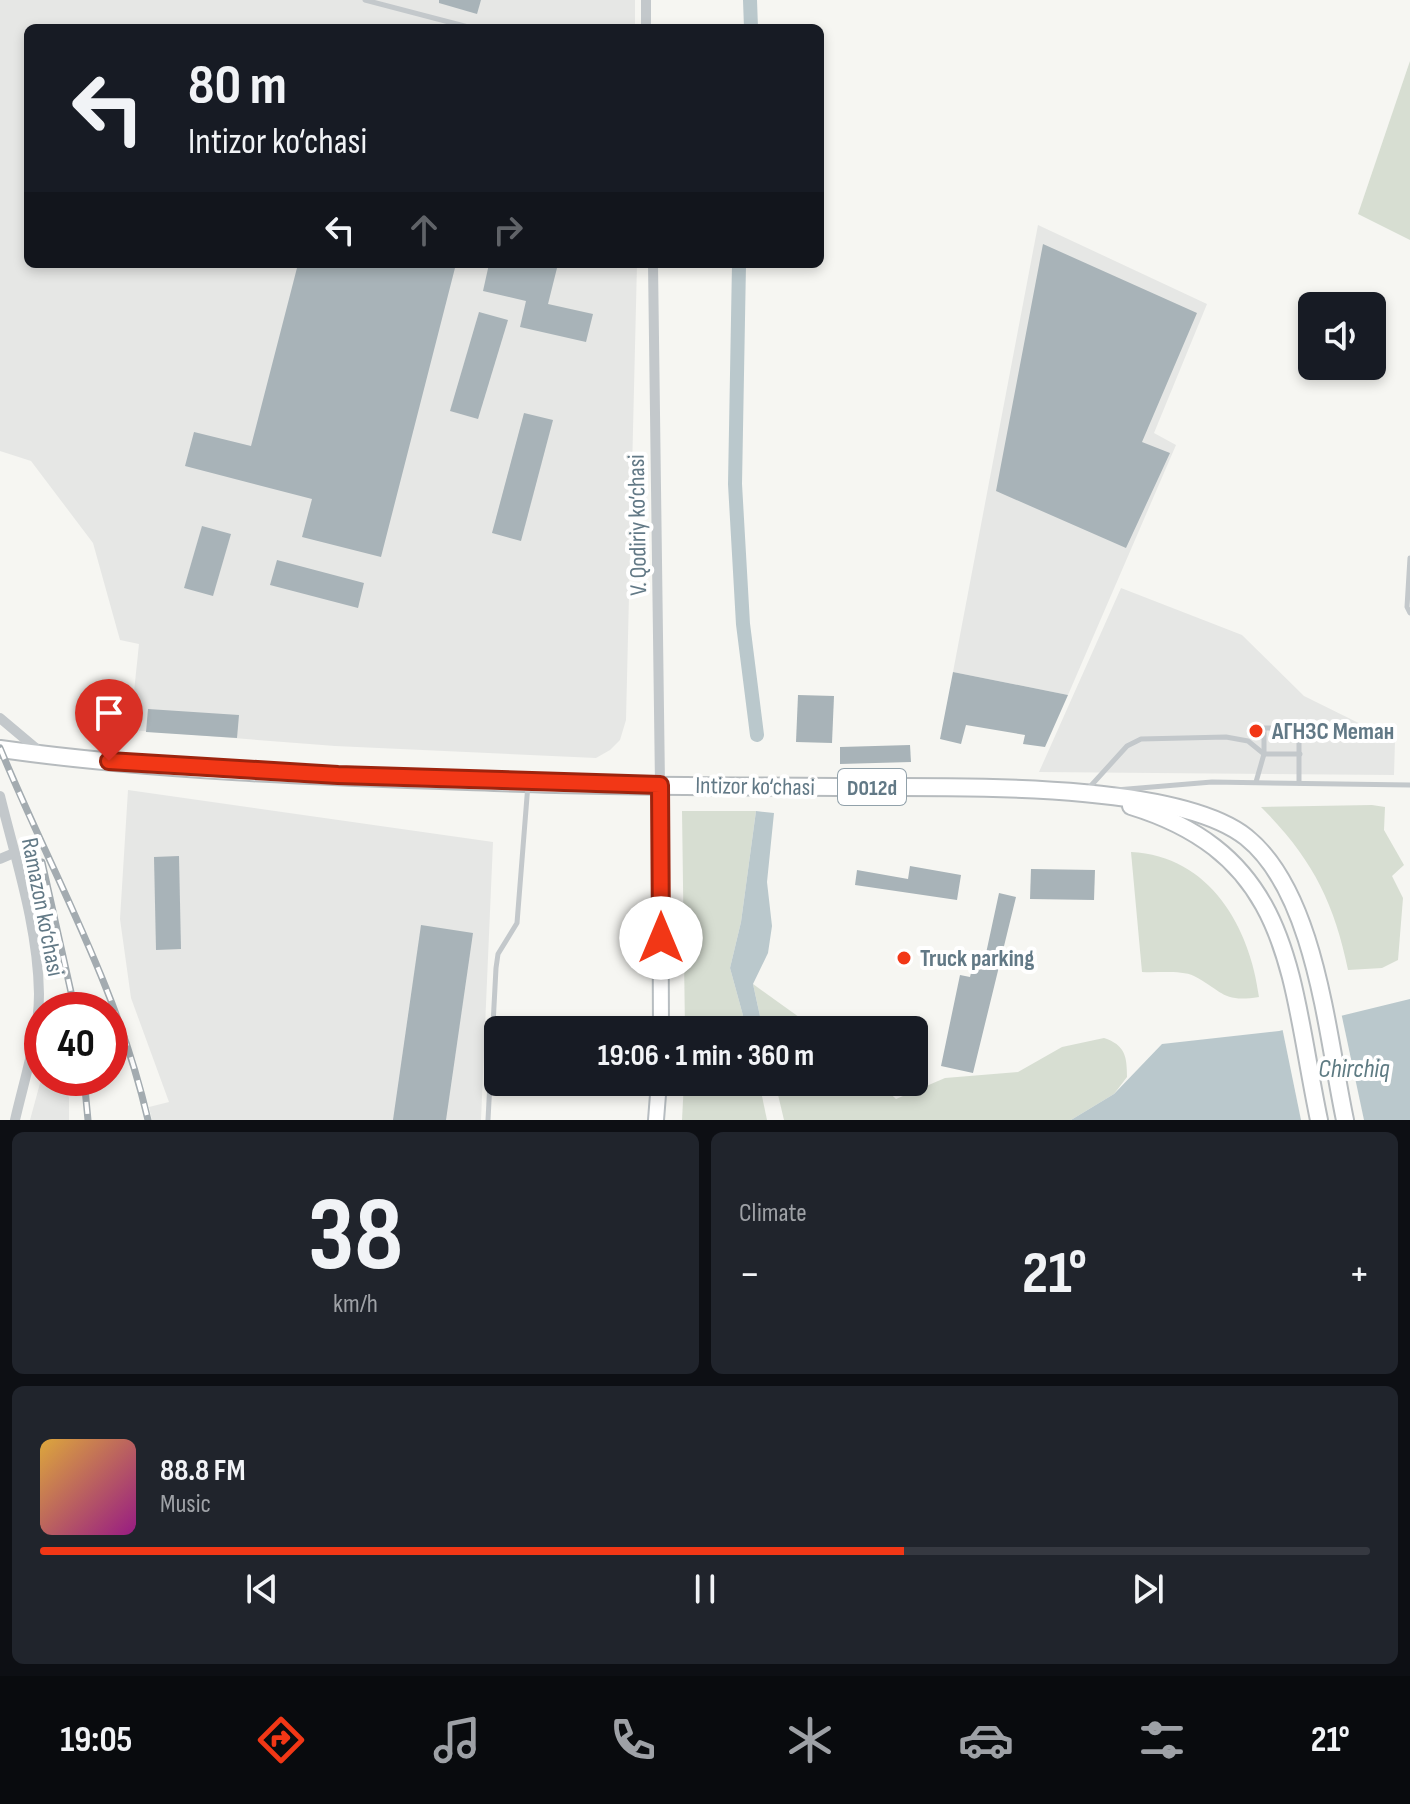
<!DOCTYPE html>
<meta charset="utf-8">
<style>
body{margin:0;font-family:"Sofia Sans Condensed",sans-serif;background:#20242c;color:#f1f3f6;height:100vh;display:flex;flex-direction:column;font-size:30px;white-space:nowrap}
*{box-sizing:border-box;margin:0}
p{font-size:26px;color:#9ea1a6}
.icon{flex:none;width:44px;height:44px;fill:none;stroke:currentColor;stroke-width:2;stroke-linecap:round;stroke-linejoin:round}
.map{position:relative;height:1120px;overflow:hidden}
.panel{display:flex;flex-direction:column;gap:12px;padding:12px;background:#0d0f14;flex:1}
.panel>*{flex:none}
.top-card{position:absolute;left:24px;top:24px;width:800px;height:244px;border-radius:12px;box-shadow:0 4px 12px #0003;background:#171b24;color:#f1f3f6;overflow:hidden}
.controls{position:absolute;left:1298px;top:292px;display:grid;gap:16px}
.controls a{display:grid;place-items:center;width:88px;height:88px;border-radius:12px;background:#171b24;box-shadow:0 4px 12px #0003;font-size:40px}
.speed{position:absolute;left:24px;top:992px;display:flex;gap:16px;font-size:40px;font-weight:700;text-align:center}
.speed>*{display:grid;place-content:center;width:104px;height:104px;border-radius:50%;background:#171b24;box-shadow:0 4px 12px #0003;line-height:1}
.speed .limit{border:12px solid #d22;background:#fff;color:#111}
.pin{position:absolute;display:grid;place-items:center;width:68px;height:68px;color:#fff;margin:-82px -34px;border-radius:50% 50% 50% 0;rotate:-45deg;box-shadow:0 0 8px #0007}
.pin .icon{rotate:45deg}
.me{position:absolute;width:88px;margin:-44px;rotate:0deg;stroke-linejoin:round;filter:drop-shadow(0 0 6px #0008)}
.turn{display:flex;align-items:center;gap:28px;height:168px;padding:0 32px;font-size:36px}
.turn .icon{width:104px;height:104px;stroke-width:2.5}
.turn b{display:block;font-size:56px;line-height:68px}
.lanes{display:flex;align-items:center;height:76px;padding:0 32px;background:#0003;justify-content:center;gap:40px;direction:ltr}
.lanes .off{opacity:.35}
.big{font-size:60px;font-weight:700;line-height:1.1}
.panel .tile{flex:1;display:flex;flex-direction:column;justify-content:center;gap:12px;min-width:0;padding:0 28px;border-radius:12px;background:#20242c}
.panel .dial{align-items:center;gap:0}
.dial b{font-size:104px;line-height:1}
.song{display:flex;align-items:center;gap:24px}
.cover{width:96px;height:96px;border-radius:12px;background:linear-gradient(135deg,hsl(40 70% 55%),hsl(310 70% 35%))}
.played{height:8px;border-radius:4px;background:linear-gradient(90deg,#f23716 65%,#363941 65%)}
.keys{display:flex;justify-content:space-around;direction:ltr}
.heat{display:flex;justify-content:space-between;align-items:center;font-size:44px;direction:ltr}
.panel .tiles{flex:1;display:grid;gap:12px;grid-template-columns:1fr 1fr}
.tile:last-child{grid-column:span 2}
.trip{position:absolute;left:484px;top:1016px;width:444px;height:80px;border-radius:12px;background:#171b24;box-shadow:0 4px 12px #0003;font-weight:700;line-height:80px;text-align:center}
.tabs{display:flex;height:128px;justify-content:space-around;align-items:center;background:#090b0e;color:#9ea1a6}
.tabs .icon{width:56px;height:56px}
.tabs .selected{color:#f23716}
.tabs b{font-size:36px;color:#f1f3f6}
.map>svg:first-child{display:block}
</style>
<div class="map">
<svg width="1410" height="1120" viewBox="0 0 1410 1120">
<rect width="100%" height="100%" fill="#f6f6f2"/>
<g fill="#e6e7e5">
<path d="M0,0h635v28h-607v236h609l-11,456 -6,20 -10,10 -14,8 -261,-12 -205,-16 9,-86 -19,-4 -27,-97 -62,-82 -31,-10z"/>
<path d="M1038,225l169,79 -53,129 22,12 -108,250 -115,-23z"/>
<path d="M1121,588l121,47 62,61 91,45 -1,34 -355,-3z"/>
<path d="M128,790l365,52 -12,278h-329l-3,-13 20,-5 -38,-104 -11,-79z"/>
<path d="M42,1076l20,2 7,20v22h-39z"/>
</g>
<g fill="#d7ded2">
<path d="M1410,61v179l-52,-26z"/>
<path d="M1372,805l13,2 -1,23 20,35 -12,11 11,22 -5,62 -16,8 -34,2c-14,-69 -37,-113 -87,-163z"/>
<path d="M682,811h74l-15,111 -11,46 17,62h-62z"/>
<path d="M1131,852c79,4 119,75 128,145 -37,6 -36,-6 -65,-21 -13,-6 -37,-3 -52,-4z"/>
<path d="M753,984l64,46h-54z"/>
<path d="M1104,1038c21,7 23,18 23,39l-13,17 -43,26h-287l-9,-38h103l18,17 49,-21 73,-6 44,-25z"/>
<path d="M684,1082h75l8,38h-85z"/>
</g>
<g fill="#bac8cc">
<path d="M756,811l18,2 -7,69 5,44 -4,27 -15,31 10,46h-16l-17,-62 11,-46z"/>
<path d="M1410,999v121h-339l43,-26 48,-50 117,-13z"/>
</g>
<path fill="#f6f6f2" d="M1341,1012l23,108h-63l-19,-93z"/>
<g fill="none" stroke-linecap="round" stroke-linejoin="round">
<g stroke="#bac8cc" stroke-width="14">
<path d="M750,0l1,28"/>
<path d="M739,264l-4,220 8,140 14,111"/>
</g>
</g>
<g fill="#a8b3b8">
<path d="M439,0h42l-4,14 -38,-11z"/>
<path d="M1043,244l154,69 -55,129 28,11 -44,95 -130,-57z"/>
<path d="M298,264h158l-75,293 -79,-20 10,-38 -127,-33 9,-34 57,14z"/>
<path d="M489,264h69l-10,40 45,10 -7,28 -66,-15 6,-26 -43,-10z"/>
<path d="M479,312l29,8 -30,99 -28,-8z"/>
<path d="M524,413l29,7 -32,121 -29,-8z"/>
<path d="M202,526l29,8 -18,62 -29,-8z"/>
<path d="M277,560l87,23 -6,25 -88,-23z"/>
<path d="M953,672l115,23 -23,52 -22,-3 2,-9 -59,-10 -5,19 -21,-5z"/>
<path d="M798,695l36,1 -2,47 -36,-1z"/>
<path d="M148,709l91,6 -2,23 -91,-6z"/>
<path d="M910,745l1,17 -71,2v-17z"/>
<path d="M179,856l2,93 -25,1 -2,-93z"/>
<path d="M910,866l51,9 -4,25 -102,-15 2,-15 51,9z"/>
<path d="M1031,869l64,1 -1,30 -64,-1z"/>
<path d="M999,893l17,4 -43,176 -32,-7 19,-91 10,2 5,-21 10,2z"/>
<path d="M421,925l52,8 -27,187h-53z"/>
</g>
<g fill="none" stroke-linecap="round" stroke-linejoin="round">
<defs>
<g id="secondary">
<path d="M660,785l1,245"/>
<path d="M656,1120l3,-38"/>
</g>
<g id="primary">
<path d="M0,749c173,24 350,28 524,34 110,4 220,3 330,4 94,1 320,-7 392,50 70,56 81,199 99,283"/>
<path d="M1131,806c163,50 158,171 188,314"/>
</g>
</defs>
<use href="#secondary" stroke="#b7bdc1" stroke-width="18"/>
<use href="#primary" stroke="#b6bbbe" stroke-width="20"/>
<g stroke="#c3c8cb" stroke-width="5">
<path d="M365,0l107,28"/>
<path d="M1410,558l-3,49 3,6"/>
<path d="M1256,782l8,-28v-26h35v55"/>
<path d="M1087,790l40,-44 14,-7 85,-2 22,4 16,13h36"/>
<path d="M1116,790l96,-8 198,3"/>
<path d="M488,1120l8,-152 2,-14 19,-31 11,-139"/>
</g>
<g stroke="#c3c8cb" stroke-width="10">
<path d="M646,0v28"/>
<path d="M653,264l7,521"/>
<path d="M0,718l44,37"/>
<path d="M0,796c16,65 38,131 39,198 0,42 -15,86 -24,126"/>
<path d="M0,859l14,-6"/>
</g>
<use href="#secondary" stroke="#fff" stroke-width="14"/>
<use href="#primary" stroke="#fff" stroke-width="16"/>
<defs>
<g id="rail">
<path d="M0,748c52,126 117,237 148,372"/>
<path d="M42,862l33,148"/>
<path d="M84,1078l4,42"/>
</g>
</defs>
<use href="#rail" stroke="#a3abb0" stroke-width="7"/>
<use href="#rail" stroke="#fff" stroke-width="4" stroke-dasharray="12" stroke-linecap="butt"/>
</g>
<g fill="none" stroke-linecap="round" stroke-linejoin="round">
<defs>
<path id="route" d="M109,761l229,14 322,10 1,153"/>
</defs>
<use href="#route" stroke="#9d240e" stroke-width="20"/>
<use href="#route" stroke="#f23716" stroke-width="14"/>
</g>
<g fill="#f23716" stroke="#fff" stroke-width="3">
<circle cx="1256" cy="731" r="8"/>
<circle cx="904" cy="958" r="8"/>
</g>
<g text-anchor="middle" stroke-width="8" stroke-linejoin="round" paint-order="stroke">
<rect fill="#fff" stroke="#91a1aa" stroke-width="2" x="838" y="769" width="68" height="36" rx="6"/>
<g font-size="22" font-weight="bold" fill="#627986">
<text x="872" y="795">D012d</text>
</g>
<g font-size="24" fill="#627986" stroke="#fff">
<text transform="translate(637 525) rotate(-91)" y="8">V. Qodiriy ko‘chasi</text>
<text transform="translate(755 786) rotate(1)" y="8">Intizor ko‘chasi</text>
<text transform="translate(43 907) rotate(79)" y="8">Ramazon ko‘chasi</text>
</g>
<g font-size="24" font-weight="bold" fill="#627986" stroke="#fff" text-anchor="start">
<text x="1272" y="739">АГНЗС Метан</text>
<text x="920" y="966">Truck parking</text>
</g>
<g font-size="26" font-style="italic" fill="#5e7b83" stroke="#fff">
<text x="1354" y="1077">Chirchiq</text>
</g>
</g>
</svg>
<div class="controls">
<a><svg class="icon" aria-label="sound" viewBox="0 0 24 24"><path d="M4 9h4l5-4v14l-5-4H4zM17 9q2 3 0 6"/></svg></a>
</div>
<div class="speed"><div class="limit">40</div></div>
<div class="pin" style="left:109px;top:761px;background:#d93025"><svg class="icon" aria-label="arrive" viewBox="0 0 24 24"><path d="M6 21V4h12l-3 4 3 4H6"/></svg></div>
<svg class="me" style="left:661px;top:938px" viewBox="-20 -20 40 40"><circle r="19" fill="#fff"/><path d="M0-13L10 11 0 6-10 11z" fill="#f23716"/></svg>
<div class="trip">19:06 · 1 min · 360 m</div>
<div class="top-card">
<div class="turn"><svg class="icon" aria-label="left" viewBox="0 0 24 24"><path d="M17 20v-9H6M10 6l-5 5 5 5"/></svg><div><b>80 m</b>Intizor ko‘chasi</div></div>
<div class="lanes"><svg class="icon" aria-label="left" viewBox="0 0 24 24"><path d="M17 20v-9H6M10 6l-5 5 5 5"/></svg><svg class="icon off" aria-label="ahead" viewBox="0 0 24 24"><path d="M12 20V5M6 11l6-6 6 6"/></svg><svg class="icon off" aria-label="right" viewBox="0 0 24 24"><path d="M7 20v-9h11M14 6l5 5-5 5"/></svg></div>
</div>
</div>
<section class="panel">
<div class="tiles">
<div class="tile dial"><b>38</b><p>km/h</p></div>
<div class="tile"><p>Climate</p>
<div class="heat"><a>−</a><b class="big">21°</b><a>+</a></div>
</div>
<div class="tile">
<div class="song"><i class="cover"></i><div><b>88.8 FM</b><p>Music</p></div></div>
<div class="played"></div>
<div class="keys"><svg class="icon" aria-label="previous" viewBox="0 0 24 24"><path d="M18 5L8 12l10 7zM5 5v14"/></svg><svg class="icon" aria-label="pause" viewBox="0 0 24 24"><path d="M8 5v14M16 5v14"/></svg><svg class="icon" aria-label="next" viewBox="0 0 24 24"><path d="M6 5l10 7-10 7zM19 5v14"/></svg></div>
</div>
</div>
</section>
<nav class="tabs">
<b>19:05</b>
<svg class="icon selected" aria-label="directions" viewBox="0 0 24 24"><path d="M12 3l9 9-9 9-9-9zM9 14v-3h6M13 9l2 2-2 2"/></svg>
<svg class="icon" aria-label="music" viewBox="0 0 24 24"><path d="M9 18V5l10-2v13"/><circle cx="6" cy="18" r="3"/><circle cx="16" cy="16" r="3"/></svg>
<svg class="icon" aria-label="phone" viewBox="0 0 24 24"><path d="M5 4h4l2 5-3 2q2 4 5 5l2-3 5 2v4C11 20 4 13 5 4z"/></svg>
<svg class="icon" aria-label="climate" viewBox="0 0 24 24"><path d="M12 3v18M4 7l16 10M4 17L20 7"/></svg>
<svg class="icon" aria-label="car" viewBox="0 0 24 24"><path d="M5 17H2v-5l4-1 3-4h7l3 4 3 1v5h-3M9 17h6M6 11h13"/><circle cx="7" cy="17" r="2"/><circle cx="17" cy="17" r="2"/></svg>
<svg class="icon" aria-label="filters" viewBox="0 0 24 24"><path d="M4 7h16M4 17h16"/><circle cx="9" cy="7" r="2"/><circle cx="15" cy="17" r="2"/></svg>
<b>21°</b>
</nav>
